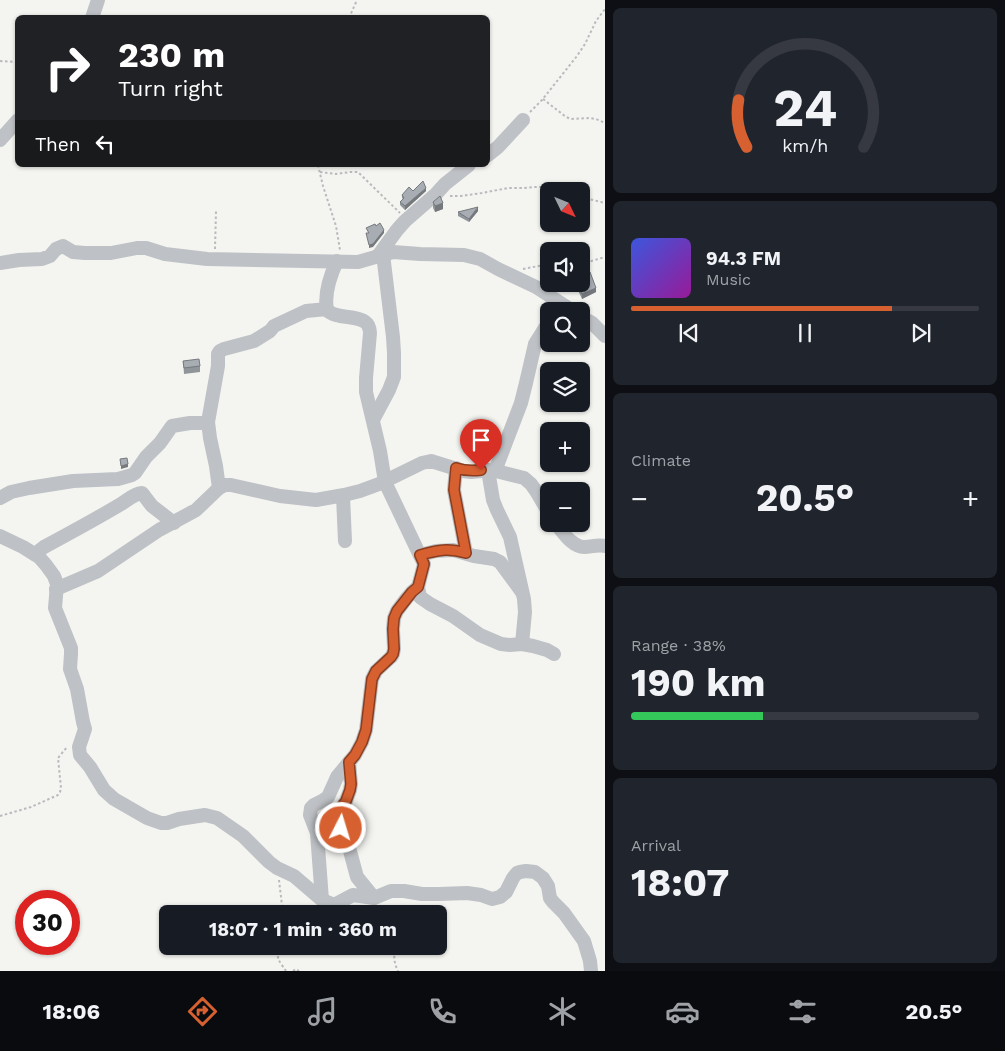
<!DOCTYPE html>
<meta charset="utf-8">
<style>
body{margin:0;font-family:"Work Sans",sans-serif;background:#20242c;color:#f1f3f6;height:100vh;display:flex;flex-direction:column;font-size:19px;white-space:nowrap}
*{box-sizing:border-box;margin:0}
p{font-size:16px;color:#9ea1a6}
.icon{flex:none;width:28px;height:28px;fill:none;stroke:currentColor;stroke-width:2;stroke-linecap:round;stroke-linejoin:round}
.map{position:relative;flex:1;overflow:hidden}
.side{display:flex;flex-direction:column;gap:8px;padding:8px;background:#0d0f14;width:400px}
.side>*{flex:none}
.hud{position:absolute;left:15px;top:15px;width:475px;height:152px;border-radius:8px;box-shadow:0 1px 4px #0004;background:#202124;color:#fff;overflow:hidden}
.needle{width:32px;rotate:133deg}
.tools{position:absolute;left:540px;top:182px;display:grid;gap:10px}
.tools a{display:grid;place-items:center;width:50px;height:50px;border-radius:8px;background:#171b24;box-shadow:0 1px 4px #0004;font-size:25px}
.speed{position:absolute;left:15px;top:890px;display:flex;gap:10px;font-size:25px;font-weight:700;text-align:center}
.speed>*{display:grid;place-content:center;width:65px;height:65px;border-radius:50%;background:#171b24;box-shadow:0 1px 4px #0004;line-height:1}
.speed .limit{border:8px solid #d22;background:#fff;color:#111}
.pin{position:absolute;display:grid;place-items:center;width:42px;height:42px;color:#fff;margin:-51px -21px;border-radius:50% 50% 50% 0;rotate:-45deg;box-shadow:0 0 5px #0007}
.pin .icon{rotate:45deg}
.me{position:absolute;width:55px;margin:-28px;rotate:5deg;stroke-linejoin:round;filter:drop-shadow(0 0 4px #0008)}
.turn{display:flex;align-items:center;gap:18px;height:105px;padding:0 20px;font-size:22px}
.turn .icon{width:65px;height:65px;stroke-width:2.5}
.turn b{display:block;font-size:35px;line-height:42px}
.then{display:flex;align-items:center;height:48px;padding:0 20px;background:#0003;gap:10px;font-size:19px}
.big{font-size:38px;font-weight:700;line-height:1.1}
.side .widget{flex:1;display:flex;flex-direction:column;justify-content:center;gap:8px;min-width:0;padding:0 18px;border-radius:8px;background:#20242c}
.side .dial{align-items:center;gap:0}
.dial svg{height:130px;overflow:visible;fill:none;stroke:#363941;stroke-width:7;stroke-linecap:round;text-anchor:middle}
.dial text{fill:#f1f3f6;stroke:none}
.song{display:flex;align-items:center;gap:15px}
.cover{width:60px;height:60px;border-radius:8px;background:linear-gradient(135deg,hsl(230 70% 55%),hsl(300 70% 35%))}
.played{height:5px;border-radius:2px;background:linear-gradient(90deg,#d66030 75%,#363941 75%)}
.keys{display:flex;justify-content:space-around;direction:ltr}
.heat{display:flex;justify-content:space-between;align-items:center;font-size:28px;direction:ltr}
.charge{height:8px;border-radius:4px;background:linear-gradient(90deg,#34c759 38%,#363941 0)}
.trip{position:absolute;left:159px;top:905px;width:288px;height:50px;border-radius:8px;background:#171b24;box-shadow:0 1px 4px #0004;font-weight:700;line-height:50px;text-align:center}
.tabs{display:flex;height:80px;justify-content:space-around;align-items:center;background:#090b0e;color:#9ea1a6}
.tabs .icon{width:35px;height:35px}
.tabs .current{color:#d66030}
.tabs b{font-size:22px;color:#f1f3f6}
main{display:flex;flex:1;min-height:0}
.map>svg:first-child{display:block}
</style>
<main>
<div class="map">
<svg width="605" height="971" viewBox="0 0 605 971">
<rect width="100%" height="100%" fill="#f4f5f1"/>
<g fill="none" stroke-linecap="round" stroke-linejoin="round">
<g stroke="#b8babd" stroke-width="2" stroke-dasharray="2.5 2.5" stroke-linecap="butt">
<path d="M349,18l8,-18"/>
<path d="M0,61l18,1"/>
<path d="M543,99l23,18 5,2 18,-1 7,1 9,4"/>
<path d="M530,112l12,-12 35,-44 8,-12 11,-23 9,-12"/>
<path d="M318,165l5,21 13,40 4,24"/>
<path d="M320,172l16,2 14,-2h8l42,41"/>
<path d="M450,196h11l21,-3 26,-5h15l11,-1h13l15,4"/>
<path d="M581,197l24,6"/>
<path d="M215,249l1,-38"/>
<path d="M581,264l24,-7"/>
<path d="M523,269l26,-5"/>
<path d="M0,816l31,-9 27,-12 2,-3 1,-4 -3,-30 9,-11"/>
<path d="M279,880l4,34"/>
<path d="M378,907l3,7"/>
<path d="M278,946c-1,15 0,13 8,25"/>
<path d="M396,946c-3,9 -2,17 2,25"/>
<path d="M293,971l3,-2 3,2"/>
</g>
<g stroke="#bec1c5" stroke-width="14">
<path d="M92,18l6,-18"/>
<path d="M0,140l18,-20"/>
<path d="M488,155l10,-8 25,-27"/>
<path d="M378,256l19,-26 8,-9 31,-27 9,-10 24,-19"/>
<path d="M337,261c-7,15 -13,33 -10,49 9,10 35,4 41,15 1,2 2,6 2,8l-4,45v14l14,59 5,31 39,82 -6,23 2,10 10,7 23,12 27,19 21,9 9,1 12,-1 11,2 14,4 7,4"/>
<path d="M0,263l19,-3 23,-1 8,-3 6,-7 7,-3 10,6 12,1h26l26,-5h9l19,6 42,5 151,3 35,-10 27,2 44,1 16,4 18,10 38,18 37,24"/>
<path d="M581,317l11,6 13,13"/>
<path d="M373,420l16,-30 5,-13v-24l-1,-16 -10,-83"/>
<path d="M456,468l-2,22 12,63"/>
<path d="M488,470l5,30 4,10 13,27 14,62 1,13 -3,32"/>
<path d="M495,471l26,-68 5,-20 9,-39 10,-16"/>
<path d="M219,488l-3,-22 -6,-28 -2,-16 10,-56v-12l2,-3 4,-2 30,-8 16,-10 4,-5 32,-15 21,-2"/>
<path d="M343,496l2,45"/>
<path d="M0,498l11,-6 18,-4 44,-7 45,-2 14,-4 3,-2 11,-16 14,-14 12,-17 18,-3h18"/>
<path d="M556,524c7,8 16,23 28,23 8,0 13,-3 21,-1"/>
<path d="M0,536l23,11 16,10 7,8 8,11 3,8 -2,24 16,40v6l-1,15 7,20 6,33 2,7 -6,18 1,8 10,12 14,23 10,9 33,19 14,5h6l12,-4 26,-4 12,3 26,18 26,26 8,6 17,8 28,24 10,4h4l17,-9 21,3 17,-7h13l18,3h17l28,-1 14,2 11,4 8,-2 6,-5 7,-14 4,-5 3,-1 6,-1 9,1 8,6 5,8 2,12 3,4 11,11 20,28 6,20 1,10"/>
<path d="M35,554l9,-7c26,-14 52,-28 77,-43 7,-4 12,-10 21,-11l10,13 22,17"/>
<path d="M420,555l16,-4 17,-1 21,6 20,3 6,3 22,30"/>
<path d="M56,589l42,-18 61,-41 37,-20 23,-22 6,-3h6l49,11 36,4 28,-5 16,-4 19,-7 43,-21 9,-2 32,10 8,1 21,-2 32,8 7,6 5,7 13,22"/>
<path d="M349,762l2,22 -1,6 -4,11 -8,11v6l9,22 10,37 17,21"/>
<path d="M322,900l-5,-67 -7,-18 1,-7 3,-3 8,-4 6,-4 9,-20 18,-22 7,-13 4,-12 6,-51 4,-8 15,-14 2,-3 1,-5 -1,-20 1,-11 3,-7 9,-12 6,-7 6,-5"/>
</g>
</g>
<g fill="#90959a">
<path d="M413,191h13l-21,19 -5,-5v-3l3,-3 -1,-1v-3z"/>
<path d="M433,202l10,7 -8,3 -2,-4z"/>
<path d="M478,211l-9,11 -11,-6v-4z"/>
<path d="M575,284h6l15,8 -14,7z"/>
<path d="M183,361l17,5v6l-16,2z"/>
</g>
<g fill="#75797d">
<path d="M426,188v3l-21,19v-4z"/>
<path d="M443,203v6l-8,3v-6z"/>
<path d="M478,207v4l-9,11v-3z"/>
<path d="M384,230v3l-11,14 -4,1v-3z"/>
<path d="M596,288v4l-14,7v-5z"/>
<path d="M128,464v3l-7,2v-3z"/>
</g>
<g fill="#a7adb3" stroke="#75797d">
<path d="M423,181l3,7 -21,18 -5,-4 4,-4 -2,-3 7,-8 4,4z"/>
<path d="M440,196l3,7 -8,3 -2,-4z"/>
<path d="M478,207l-9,12 -11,-7z"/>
<path d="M380,223l4,7 -11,14 -4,1 -3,-12h3l-3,-5 9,-4 1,2z"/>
<path d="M590,272l6,16 -14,6 -5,-10h4v-8z"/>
<path d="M199,359l1,7 -16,2 -1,-7z"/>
<path d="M127,458l1,6 -7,2 -1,-7z"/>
</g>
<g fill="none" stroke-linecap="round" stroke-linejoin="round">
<defs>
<path id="route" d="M341,828l-3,-10v-6l8,-11 4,-11 1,-6 -2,-22 6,-7 7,-13 4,-12 6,-51 4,-8 15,-14 2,-3 1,-5 -1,-20 1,-11 3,-7 15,-19 6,-5 6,-23 -4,-9c18,-5 28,-7 46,-2l-12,-63 2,-22c9,3 16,3 25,2"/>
</defs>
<use href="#route" stroke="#8b3e1f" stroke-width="12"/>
<use href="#route" stroke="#d66030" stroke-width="9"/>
</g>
</svg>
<div class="tools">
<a><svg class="needle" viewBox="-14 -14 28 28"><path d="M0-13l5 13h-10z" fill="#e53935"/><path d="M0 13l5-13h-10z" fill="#9ea1a6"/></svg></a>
<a><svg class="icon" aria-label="sound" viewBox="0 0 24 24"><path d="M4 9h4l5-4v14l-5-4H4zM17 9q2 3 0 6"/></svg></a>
<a><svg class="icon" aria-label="search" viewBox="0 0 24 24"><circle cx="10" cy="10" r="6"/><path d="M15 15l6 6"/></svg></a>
<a><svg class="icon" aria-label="layers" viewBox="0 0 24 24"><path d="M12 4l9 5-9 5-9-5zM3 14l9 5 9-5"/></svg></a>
<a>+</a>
<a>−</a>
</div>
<div class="speed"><div class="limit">30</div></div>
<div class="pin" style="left:481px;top:470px;background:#d93025"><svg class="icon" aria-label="arrive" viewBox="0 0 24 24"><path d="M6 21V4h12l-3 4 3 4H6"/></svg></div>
<svg class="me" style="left:341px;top:828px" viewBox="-20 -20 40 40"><circle r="17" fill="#d66030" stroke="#fff" stroke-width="3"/><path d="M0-11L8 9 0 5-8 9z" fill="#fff"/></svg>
<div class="trip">18:07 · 1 min · 360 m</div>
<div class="hud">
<div class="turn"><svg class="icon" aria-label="right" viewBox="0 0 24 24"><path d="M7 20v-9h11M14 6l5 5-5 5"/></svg><div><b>230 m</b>Turn right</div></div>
<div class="then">Then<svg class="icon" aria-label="left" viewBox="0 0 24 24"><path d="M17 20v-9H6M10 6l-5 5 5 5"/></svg></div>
</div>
</div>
<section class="side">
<div class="widget dial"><svg viewBox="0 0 100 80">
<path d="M14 69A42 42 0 1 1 86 69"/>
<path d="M14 69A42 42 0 0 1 9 40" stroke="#d66030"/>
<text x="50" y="56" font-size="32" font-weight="700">24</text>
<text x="50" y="72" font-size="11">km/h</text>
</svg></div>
<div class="widget">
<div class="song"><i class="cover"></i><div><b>94.3 FM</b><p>Music</p></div></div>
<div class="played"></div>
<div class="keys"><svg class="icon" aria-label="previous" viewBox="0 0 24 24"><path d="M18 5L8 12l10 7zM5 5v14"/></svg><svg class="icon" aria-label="pause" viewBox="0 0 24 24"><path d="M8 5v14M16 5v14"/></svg><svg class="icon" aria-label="next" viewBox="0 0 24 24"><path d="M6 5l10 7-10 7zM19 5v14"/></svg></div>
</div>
<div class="widget"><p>Climate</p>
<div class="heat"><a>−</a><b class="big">20.5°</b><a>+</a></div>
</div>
<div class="widget"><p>Range · 38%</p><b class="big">190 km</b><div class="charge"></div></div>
<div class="widget"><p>Arrival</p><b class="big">18:07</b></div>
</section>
</main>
<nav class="tabs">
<b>18:06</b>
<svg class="icon current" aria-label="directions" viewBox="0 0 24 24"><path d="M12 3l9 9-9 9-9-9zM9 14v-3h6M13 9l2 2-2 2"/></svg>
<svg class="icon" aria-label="music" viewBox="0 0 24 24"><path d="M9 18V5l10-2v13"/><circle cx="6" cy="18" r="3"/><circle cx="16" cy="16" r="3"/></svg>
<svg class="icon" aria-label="phone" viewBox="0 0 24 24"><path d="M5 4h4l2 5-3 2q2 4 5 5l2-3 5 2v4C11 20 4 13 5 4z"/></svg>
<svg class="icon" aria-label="climate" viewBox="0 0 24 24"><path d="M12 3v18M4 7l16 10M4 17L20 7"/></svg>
<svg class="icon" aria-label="car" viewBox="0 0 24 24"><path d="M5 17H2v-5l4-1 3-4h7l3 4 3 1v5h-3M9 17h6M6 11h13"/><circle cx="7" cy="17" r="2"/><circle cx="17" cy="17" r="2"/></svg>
<svg class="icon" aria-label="filters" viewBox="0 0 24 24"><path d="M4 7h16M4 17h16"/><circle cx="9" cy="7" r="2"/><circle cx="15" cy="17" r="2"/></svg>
<b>20.5°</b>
</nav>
